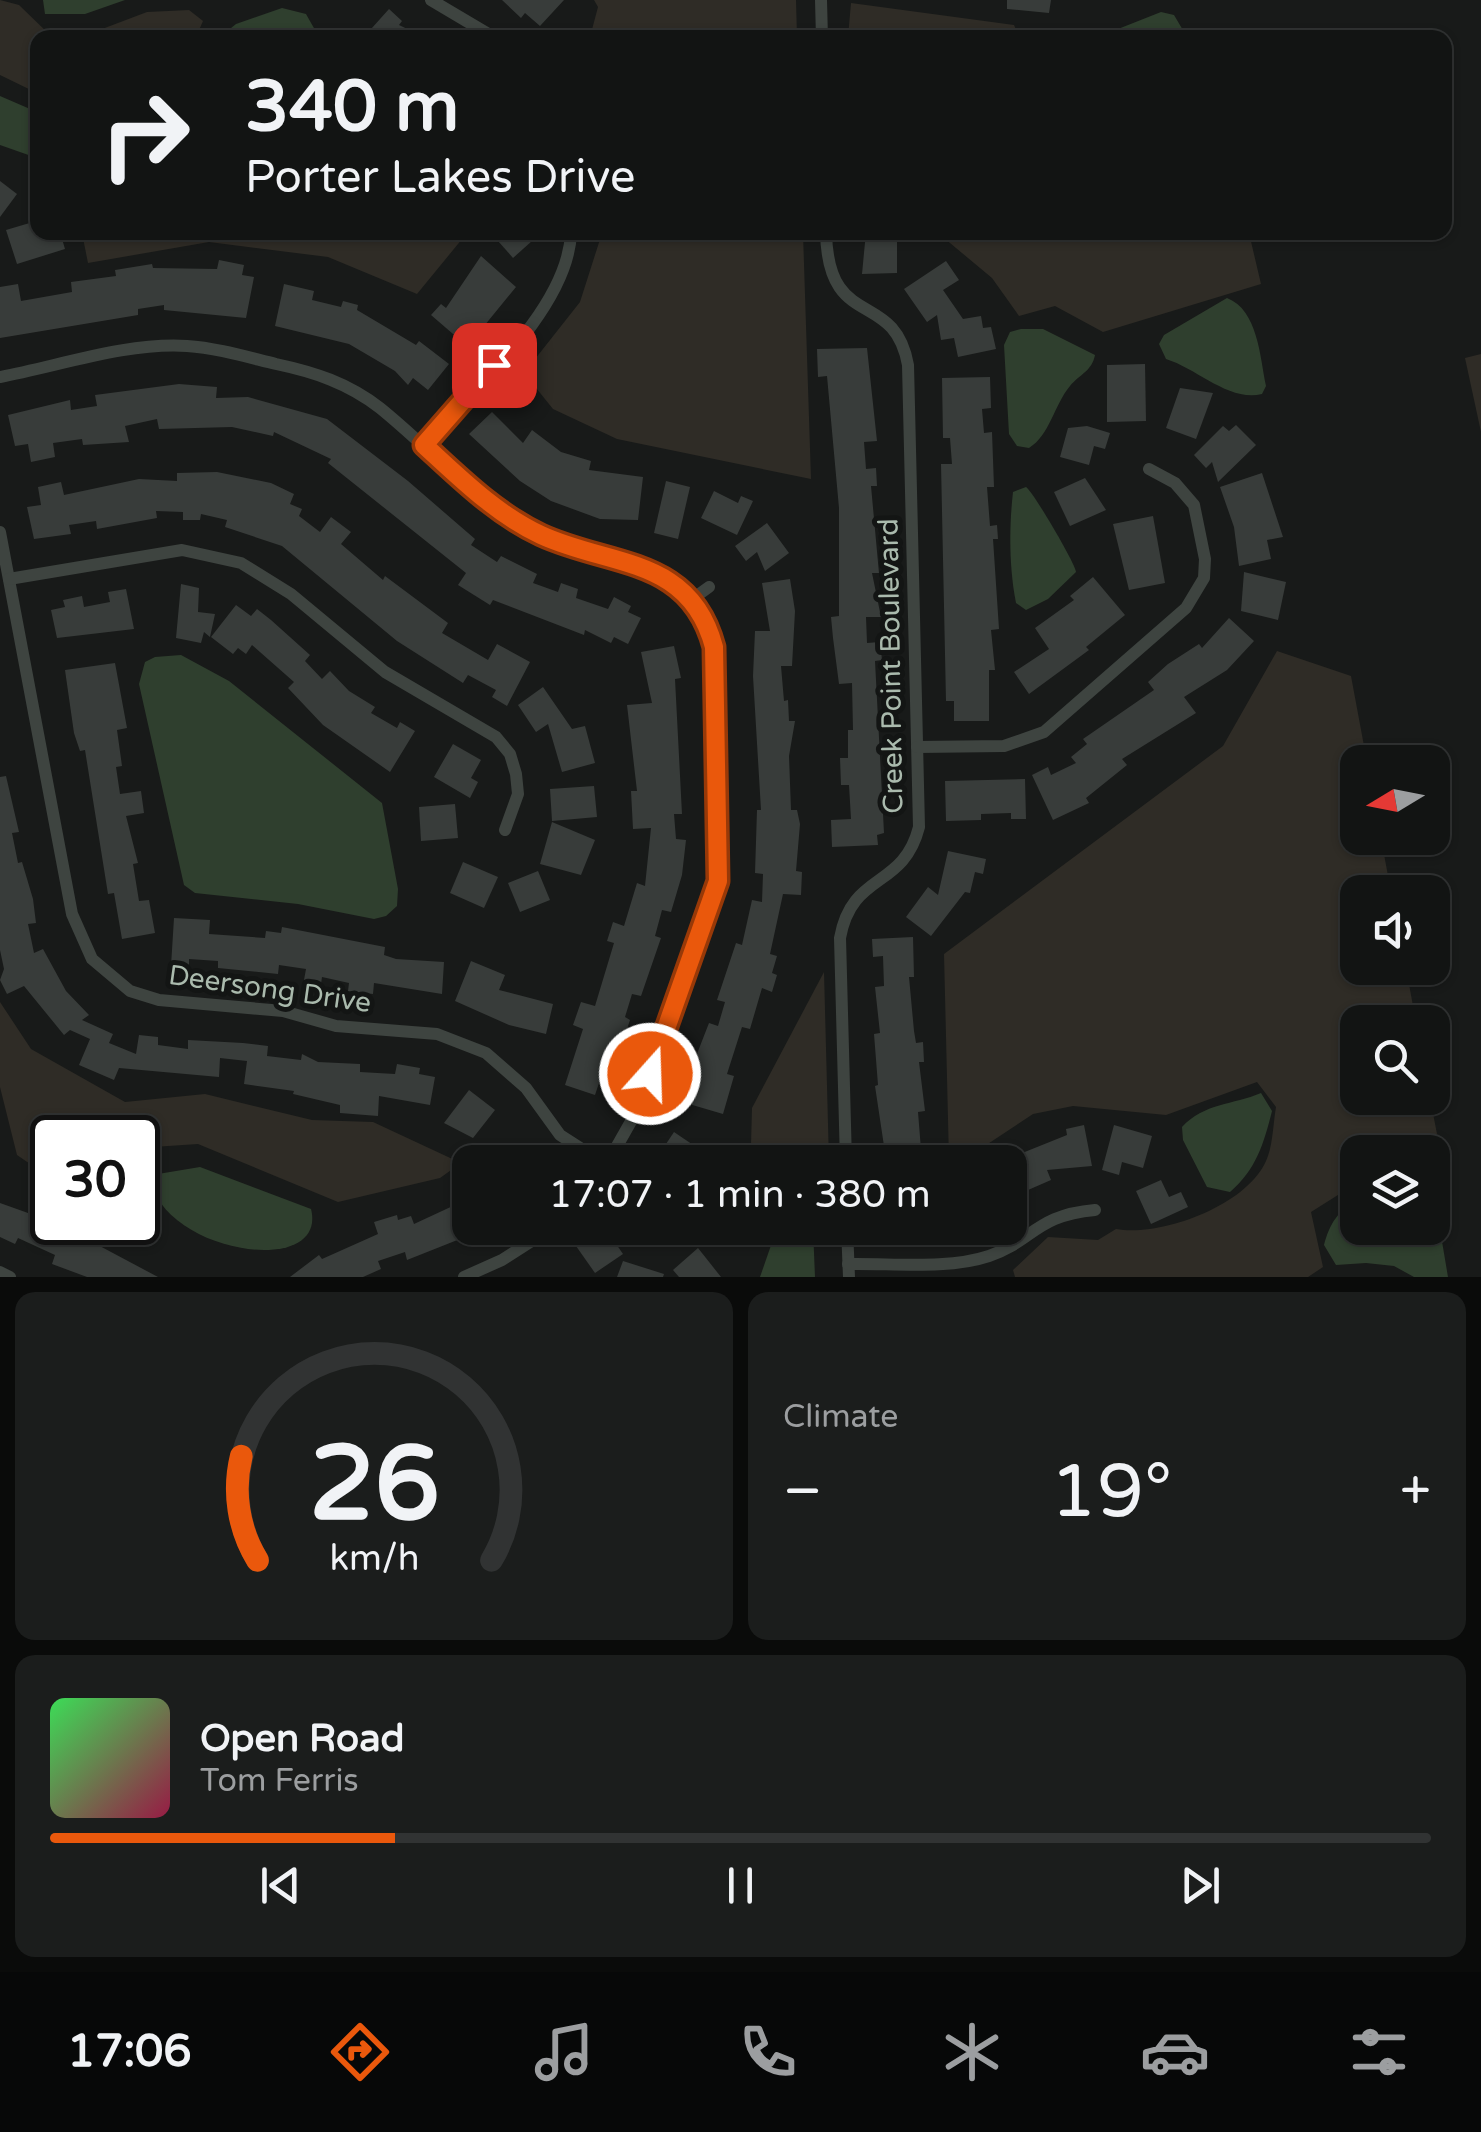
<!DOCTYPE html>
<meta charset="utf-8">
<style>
body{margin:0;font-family:"Varela Round",sans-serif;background:#1b1d1c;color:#f1f3f6;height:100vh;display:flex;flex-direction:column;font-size:38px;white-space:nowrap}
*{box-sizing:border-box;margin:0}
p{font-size:32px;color:#9c9ea0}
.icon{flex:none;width:55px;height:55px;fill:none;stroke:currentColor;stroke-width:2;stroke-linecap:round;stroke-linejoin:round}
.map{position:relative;height:1277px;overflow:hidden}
.drawer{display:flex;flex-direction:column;gap:15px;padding:15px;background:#0a0b0a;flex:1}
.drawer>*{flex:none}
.top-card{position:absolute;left:30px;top:30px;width:1422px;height:210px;border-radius:20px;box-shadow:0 2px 8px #0004,0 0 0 2px #313333;background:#121413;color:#f1f3f6;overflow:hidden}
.needle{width:65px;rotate:260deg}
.tools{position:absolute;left:1340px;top:745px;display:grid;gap:20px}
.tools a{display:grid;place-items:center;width:110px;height:110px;border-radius:20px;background:#121413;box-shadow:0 2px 8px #0004,0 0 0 2px #313333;font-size:50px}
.speed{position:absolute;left:30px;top:1115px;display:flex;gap:20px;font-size:50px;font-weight:700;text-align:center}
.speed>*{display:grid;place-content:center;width:130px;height:130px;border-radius:50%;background:#121413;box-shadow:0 2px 8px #0004,0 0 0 2px #313333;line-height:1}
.speed .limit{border:5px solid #111;border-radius:15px;background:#fff;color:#111}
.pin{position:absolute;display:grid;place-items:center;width:85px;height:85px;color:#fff;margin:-42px;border-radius:20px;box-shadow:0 5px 15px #0006}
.me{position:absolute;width:110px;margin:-55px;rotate:20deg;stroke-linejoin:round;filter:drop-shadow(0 0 8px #0008)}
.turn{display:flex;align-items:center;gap:35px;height:210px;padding:0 50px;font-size:45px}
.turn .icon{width:130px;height:130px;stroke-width:2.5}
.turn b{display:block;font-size:70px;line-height:85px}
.big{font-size:75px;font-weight:600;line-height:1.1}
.drawer .card{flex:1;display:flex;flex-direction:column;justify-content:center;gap:15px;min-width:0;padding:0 35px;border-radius:20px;background:#1b1d1c}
.drawer .dial{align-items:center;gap:0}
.dial svg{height:260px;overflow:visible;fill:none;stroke:#313333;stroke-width:7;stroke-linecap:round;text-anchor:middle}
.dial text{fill:#f1f3f6;stroke:none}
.song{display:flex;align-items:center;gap:30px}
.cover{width:120px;height:120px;border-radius:15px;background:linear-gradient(135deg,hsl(130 70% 55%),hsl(340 70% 35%))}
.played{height:10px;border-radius:5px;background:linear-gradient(90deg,#ea580c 25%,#313333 25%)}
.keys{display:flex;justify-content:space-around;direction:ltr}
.heat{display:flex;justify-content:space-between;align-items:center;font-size:55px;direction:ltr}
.drawer .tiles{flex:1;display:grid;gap:15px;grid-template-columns:1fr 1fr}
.card:last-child{grid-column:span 2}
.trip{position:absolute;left:452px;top:1145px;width:575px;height:100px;border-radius:20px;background:#121413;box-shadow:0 2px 8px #0004,0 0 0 2px #313333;font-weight:600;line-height:100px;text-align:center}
.dock{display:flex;height:160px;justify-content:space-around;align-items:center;background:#070808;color:#9c9ea0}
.dock .icon{width:70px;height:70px}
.dock .current{color:#ea580c}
.dock b{font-size:45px;color:#f1f3f6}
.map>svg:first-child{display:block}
</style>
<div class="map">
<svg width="1481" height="1277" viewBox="0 0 1481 1277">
<rect width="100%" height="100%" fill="#181a19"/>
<g fill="#2f2c26">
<path d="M0,0l19,5 33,32 -14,1 -1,55 -37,-18z"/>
<path d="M594,0h202l1,37h-207l8,-30z"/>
<path d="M851,3l163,22 5,12h-171z"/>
<path d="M189,10l14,11 -7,16h-115l66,-25z"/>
<path d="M82,233v-1l385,1 -50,61 -89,-37 -119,-15 -121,21z"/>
<path d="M602,233h201l8,246 -194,-40 -64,-30 -29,-36 56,-71z"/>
<path d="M938,233h311l12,51 -158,48 -48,-26 -36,10 -27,-38z"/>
<path d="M1481,354v78l-16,-74z"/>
<path d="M1277,651l74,25 16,86h-9v76h23l10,54h-33v76h48l10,54h-58v76h72l7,36 -30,18h-49l-1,31 -46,29 12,55 -15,10h-293l-2,-7 35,-33 50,3 18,-11c45,8 130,-23 150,-68 7,-15 7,-37 10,-54l-19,-25 -91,33 -93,-9 -40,8 -68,45 -16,1 -5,-206 279,-208z"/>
<path d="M824,972l5,190h-61l-17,-17 1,-37z"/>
<path d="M0,1002l31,47 94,53 80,-8 107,26 61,2 88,41 -21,15 -102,24 -140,-58 -60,4v-10h-86v41l-35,-24 -17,-68z"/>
</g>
<g fill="#2f3f2e">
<path d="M43,0h82l-40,14h-40z"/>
<path d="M282,8l24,6 13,23h-99l16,-13z"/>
<path d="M1161,12l13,3 13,22h-136l67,-8z"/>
<path d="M0,96l37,16v46l-37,-13z"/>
<path d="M1227,298c31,12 33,59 39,88l-4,8c-33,8 -64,-25 -96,-35l-7,-15 5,-9z"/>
<path d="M1021,329h22l52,26c-3,16 -15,19 -25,31 -16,19 -20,49 -41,62l-12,-2 -8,-12 -5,-89 6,-13z"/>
<path d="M1026,487c8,6 49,76 50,85l-28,27 -22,11 -10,-7c-7,-35 -7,-76 -3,-111z"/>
<path d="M181,655l48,26 153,122 16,86 -1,17 -11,10 -12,3 -76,-15 -103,-11 -11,-8 -45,-201 6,-22 10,-5z"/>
<path d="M1261,1093l11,18c-8,32 -16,59 -42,81l-23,-5 -24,-47 -1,-13c22,-24 51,-22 79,-34z"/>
<path d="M200,1167l111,42c17,68 -142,46 -160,-27l7,-8z"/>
<path d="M1433,1188l15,89h-34l-20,-11 -28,-3 -30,2 -12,-20c6,-22 14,-34 33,-45l1,28h74z"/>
<path d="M777,1228h36l2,49h-55z"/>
</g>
<g fill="#383c3a">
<path d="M502,0h62l-24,26 -15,-13 -4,5z"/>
<path d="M1007,0h44l-2,13 -42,-4z"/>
<path d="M389,9l13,12 -3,4 27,13h-63z"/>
<path d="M0,181l17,13 -17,23z"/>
<path d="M33,222l4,10h23l5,17 -48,15 -11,-34z"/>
<path d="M490,232h52l-29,26z"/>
<path d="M866,232h31v41l-35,1z"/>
<path d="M481,256l35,31 -36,44 -7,-6 -13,15 -29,-25 10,-11 5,4z"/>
<path d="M219,260l25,5 -2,10 12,2 -8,41 -82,-8v-5l-26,4v6l-138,23v-51l18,-3 3,17 51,-9 -1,-10 45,-6 -1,-6 37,-6 1,4 64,1z"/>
<path d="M946,261l13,19 -16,10 20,29 18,-3 2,12 8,-1 5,22 -38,8 -4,-19 -13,2 -4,-25 -10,7 -23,-33z"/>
<path d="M284,284l30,7 -2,9 29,7 2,-6 15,4 -1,5 59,35 3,-4 30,23 -21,26 -15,-12 -5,7 -13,-14 -46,-27 -74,-18z"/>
<path d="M867,348l10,93 -13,1 2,27 10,-1 1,18h-6l8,87h-7l9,44h-15l1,26 13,-1 2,18 -7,1 9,172 -7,2 1,10 -46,2 -1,-27 20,-1 -2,-34h-8l-1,-27h8v-28h5l-1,-47 -13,1 -6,-46 -2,-21 8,-1v-108l-12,-132 -9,1 -1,-28z"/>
<path d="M1145,364l1,57 -39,1v-57z"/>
<path d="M990,377l1,31 -9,1 2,24 8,-1 2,55h-7l3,39 7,-1 1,14h-5l6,90 -8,1 4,40h-6v51h-35v-20h-8l-5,-237h11l-2,-26h-7l-1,-60z"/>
<path d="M179,384l38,3 -1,11 32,-1 79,22 81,62 67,58 -4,6 26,17 4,-6 36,18 -4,9 25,9 3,-9 17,6 -2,9 32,11 6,-12 17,9 -3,6 13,6 -13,26 -14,-7 -3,6 -26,-13 -1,5 -91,-35 -3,5 -32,-20 8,-12 -138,-110 3,-4 -57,-27 -1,4 -41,-9 -73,2 -2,-10 -32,7 4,16 -46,3 -1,-6 -29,4 2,14 -24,5 -3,-18 -13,2 -7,-31 62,-15 1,10 26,-4 -2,-11z"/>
<path d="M1180,388l33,5 -17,46 -30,-11z"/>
<path d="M492,412l31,31 9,-13 29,22 30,9 -2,9 54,7 -5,43 -38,-1 -49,-18 -31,-20 -51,-47z"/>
<path d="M1236,425l20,20 -38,37 -6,-20 -6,6 -12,-13 29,-29 6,5z"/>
<path d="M1087,426l23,7 -5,16 -11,-3 -5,19 -29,-8 8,-29z"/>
<path d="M217,472l54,11 23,11 -4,10 12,5 -3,7 21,16 11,-15 20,15 -10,12 42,36 2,-4 63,47 -6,10 46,27 9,-16 33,18 -23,44 -15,-9 4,-7 -28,-15 -5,8 -66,-42 -115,-95 -57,-19 2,-7 -26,-6 -1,6h-17v-8l-27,-1 1,7 -60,11 -1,-8 -27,4 2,9 -37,5 -7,-32 14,-2 -3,-18 23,-5 3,13 75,-16 38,2v-8z"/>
<path d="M1262,473l21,64 -16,3 4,19 -32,7 -5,-39 -14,-40z"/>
<path d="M1085,478l21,32 -36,16 -16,-34z"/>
<path d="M666,481l24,6 -12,52 -24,-6z"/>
<path d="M714,491l24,12 3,-7 12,5 -16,34 -36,-17z"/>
<path d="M1153,516l12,67 -36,7 -16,-66z"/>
<path d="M767,523l22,30 -24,18 -8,-19 -11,9 -11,-15z"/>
<path d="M1244,572l42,10 -8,38 -37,-9z"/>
<path d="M1093,577l32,38 -39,32 3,3 -60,44 -15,-22 35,-23 -14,-21 39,-28 -4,-4z"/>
<path d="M790,579l5,32 -3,55h-11l3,35 4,-1 1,21h6l-6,35 2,54h6l3,14 -4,47 6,1 -1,23 -18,-1 -13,60 7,2 -5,17 5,2 -5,17 -10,-4 -12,41 -8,-2 -15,47 7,2 -11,38 -34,-10 5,-20 -8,-2 23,-59 9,3 7,-24 -8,-2 19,-57 6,2 10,-45 10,2 1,-28 -8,-1 2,-63h4l-8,-134 2,-45h15l-8,-48z"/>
<path d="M181,584l18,4 -1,24 17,2 -5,23 -6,-5 -3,11 -25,-5z"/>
<path d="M126,589l8,40 -77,9 -6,-28 14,-3 -2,-7 19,-4 2,11 26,-5 -2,-10z"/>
<path d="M236,605l15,11 6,-7 14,11 39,35 -5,6 17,18 8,-8 19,20 26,16 -4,6 26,15 3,-6 15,9 -25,41 -67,-47 -35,-37 6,-6 -42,-37 -6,9 -8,-6 -5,6 -22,-17z"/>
<path d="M1229,618l25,23 -27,29 -43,27 12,16 -74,46 5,6 -41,33 3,5 -36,17 -21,-45 16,-8 3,8 25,-12 -5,-6 16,-13 -4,-5 71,-49 -6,-8 20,-18 31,-20 3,4z"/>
<path d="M674,646l7,32 -6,1 7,135h-8l2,25 10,1 -4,35 -11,37 -9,-2 -7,26 6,2 -20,58 -9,-2 -7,23 5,3 -20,60 -9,-3 -6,18 -30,-10 18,-56 -10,-4 8,-23 14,4 19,-63 -7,-2 6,-19 11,4 13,-43 8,3 6,-58 -18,1 -2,-38h6l-10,-86 25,-2 -11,-51z"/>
<path d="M115,663l12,65 -10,2 5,36 -6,1 4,27 21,-3 3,22 -18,3 12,47 -5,1 6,37 10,-1 6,33 -33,6 -8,-46 -6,1 -23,-144 -5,1 -6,-18 -9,-63z"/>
<path d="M543,687l29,42 13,-3 10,37 -33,9 -14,-48 -12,8 -18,-27z"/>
<path d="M453,744l28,16 -10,18 7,4 -8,16 -36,-21z"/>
<path d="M6,776l13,56 -7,1 6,30 4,-1 11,37 3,24 -8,1 6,29 9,-4 23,42 23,24 -7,5 31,14 -4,9 27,11 3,-19 19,2v8l30,4v-9l55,3 25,3 -1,10 34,4 1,-6 16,8 42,2v8l35,2 2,-10 23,4 -1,6 16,3 -5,28 -51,-9 -1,20 -38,-3v-8l-47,-11 1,-3 -50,-7 3,-23 -27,-3 -1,19 -100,-9 -5,12 -35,-15 11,-26 -20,-9 -6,5 -40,-49 -17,8 -7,-14 4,-11 -4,-19v-173z"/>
<path d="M1025,779l1,40h-15v-6l-30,1v6l-35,1 -1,-40z"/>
<path d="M594,786l3,31 -45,4 -2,-32z"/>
<path d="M455,804l3,34 -37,3 -2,-34z"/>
<path d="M552,822l43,18 -14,35 -41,-11z"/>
<path d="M948,851l38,8 -3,15 -8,-2 -5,21 -5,-1 -34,44 -25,-19 22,-30 10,8z"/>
<path d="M463,862l35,15 -14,31 -34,-15z"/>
<path d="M538,871l12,29 -30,12 -12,-29z"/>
<path d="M174,918l36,2 -1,14 56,4 1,-7 15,2 1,-6 103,20 -1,8 12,4 48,3 -2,32 -68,-11 -1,11 -25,-3 1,-8 -27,-6 -1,7 -17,-4 2,-11 -27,-4 -1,9 -60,-6v-7l-29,-2v8l-18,-1z"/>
<path d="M913,937l1,40h-5l5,54 2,12 7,-1 1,20h-5l6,49 -7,1 4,50h-44l-2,-15 8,-1 -9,-60 3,-1 -4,-51 6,-1 -5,-46 9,-1 -1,-30 -10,1 -1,-18z"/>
<path d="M471,961l34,14 -6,15 54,14 -7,30 -37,-9 -54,-24z"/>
<path d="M469,1090l26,20 -22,28 -29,-15z"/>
<path d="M1084,1125l8,41 -45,4 4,10 -41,18v-40l57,-23 -1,-6z"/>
<path d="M1114,1125l38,11 -9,32 -21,-6 -3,13 -17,-5z"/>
<path d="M674,1132l28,19 -7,11h-41z"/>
<path d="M1161,1180l8,17 12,-5 7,15 -37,17 -15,-33z"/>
<path d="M470,1198v37l-63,25 -2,-8 -27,9 3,8 -18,8h-73l29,-22 3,4 56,-25 -4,-12 23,-7 1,5 13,-4 3,8z"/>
<path d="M0,1203l98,35 -2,6 62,33h-71l-35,-13 3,-9 -37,-17 -3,6 -15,-7z"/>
<path d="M605,1228l18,26 -28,19 -19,-27z"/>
<path d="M698,1248l23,29h-42l-6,-7z"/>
<path d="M623,1261l41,13 -1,3h-46z"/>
</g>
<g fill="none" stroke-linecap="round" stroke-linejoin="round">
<g stroke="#3e4440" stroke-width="12">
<path d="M431,0l64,38"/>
<path d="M821,0l1,38"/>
<path d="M826,232c2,101 68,55 82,133l11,462c-16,63 -67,44 -79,111l6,224"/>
<path d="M0,377c59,-11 127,-35 187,-31 30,2 60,11 89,18 38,8 72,19 104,44 52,42 98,96 160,127 68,33 150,20 174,112l4,234 -80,228 -30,53"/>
<path d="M424,445c49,-55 145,-137 147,-213"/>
<path d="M0,532l72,382 20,45 38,32 29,9 124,11 53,15 101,8 49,19 40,35 34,47 42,27"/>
<path d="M9,579l173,-29 59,13 50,31 94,78 111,65 14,17 6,20 2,20 -13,36"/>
<path d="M691,600l18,-13"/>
<path d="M917,747l87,-1 40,-14 142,-124 18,-30 1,-19 -11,-54 -19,-22 -26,-14"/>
<path d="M847,1228l2,49"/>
<path d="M848,1264c44,-1 99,6 141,-8 44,-15 47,-41 106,-46"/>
<path d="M0,1272l10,5"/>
<path d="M464,1277l38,-17 50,-32"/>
</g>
</g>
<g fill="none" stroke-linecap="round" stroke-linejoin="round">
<defs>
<path id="route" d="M494,365l-70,80c36,33 72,69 117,90 69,32 149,21 173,112l4,234 -68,193"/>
</defs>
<use href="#route" stroke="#983908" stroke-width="25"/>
<use href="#route" stroke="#ea580c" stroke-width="18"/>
</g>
<g text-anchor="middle" stroke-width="10" stroke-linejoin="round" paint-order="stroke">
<g font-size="28" fill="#aabaad" stroke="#131514">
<text transform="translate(890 666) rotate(-91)" y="10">Creek Point Boulevard</text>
<text transform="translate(270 988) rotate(8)" y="10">Deersong Drive</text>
</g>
</g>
</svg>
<div class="tools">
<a><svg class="needle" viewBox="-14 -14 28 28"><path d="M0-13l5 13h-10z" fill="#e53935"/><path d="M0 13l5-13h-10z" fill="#9c9ea0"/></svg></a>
<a><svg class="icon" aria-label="sound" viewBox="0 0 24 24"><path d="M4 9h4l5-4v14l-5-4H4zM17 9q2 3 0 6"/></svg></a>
<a><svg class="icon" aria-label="search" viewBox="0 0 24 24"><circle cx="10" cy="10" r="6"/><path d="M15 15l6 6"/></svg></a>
<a><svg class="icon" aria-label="layers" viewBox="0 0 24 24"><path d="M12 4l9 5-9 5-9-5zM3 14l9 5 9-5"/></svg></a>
</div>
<div class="speed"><div class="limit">30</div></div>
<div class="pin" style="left:494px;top:365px;background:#d93025"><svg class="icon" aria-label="arrive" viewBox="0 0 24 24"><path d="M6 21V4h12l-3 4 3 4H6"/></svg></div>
<svg class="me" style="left:650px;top:1074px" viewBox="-20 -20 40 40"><circle r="17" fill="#ea580c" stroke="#fff" stroke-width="3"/><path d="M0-11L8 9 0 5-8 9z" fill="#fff"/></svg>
<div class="trip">17:07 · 1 min · 380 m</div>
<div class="top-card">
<div class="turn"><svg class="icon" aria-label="right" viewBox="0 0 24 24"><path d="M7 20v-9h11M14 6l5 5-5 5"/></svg><div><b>340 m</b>Porter Lakes Drive</div></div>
</div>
</div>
<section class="drawer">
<div class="tiles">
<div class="card dial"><svg viewBox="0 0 100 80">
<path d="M14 69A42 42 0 1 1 86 69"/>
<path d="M14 69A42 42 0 0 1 9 37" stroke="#ea580c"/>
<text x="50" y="56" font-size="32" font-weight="700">26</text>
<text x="50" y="72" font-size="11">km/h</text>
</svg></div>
<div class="card"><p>Climate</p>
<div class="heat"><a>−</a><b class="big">19°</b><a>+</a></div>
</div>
<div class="card">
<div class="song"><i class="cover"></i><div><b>Open Road</b><p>Tom Ferris</p></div></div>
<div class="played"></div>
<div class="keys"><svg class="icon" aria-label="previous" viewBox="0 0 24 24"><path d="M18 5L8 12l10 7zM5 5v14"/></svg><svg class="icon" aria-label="pause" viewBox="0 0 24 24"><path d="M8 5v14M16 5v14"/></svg><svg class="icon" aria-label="next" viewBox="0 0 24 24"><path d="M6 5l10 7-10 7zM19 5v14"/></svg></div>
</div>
</div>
</section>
<nav class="dock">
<b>17:06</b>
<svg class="icon current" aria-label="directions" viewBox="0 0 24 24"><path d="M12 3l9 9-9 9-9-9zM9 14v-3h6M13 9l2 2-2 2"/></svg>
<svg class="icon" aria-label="music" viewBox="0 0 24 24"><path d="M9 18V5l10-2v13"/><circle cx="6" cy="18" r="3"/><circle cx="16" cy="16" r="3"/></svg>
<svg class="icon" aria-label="phone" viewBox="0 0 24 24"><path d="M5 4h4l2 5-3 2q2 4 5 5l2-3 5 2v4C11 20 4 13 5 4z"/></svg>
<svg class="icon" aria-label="climate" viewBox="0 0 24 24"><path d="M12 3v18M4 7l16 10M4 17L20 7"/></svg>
<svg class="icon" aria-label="car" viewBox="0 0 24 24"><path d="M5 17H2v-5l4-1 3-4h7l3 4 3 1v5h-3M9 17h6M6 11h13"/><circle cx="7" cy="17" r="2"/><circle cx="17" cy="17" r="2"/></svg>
<svg class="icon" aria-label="filters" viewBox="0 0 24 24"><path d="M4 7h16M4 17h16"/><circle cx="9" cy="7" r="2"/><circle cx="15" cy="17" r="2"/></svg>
</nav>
